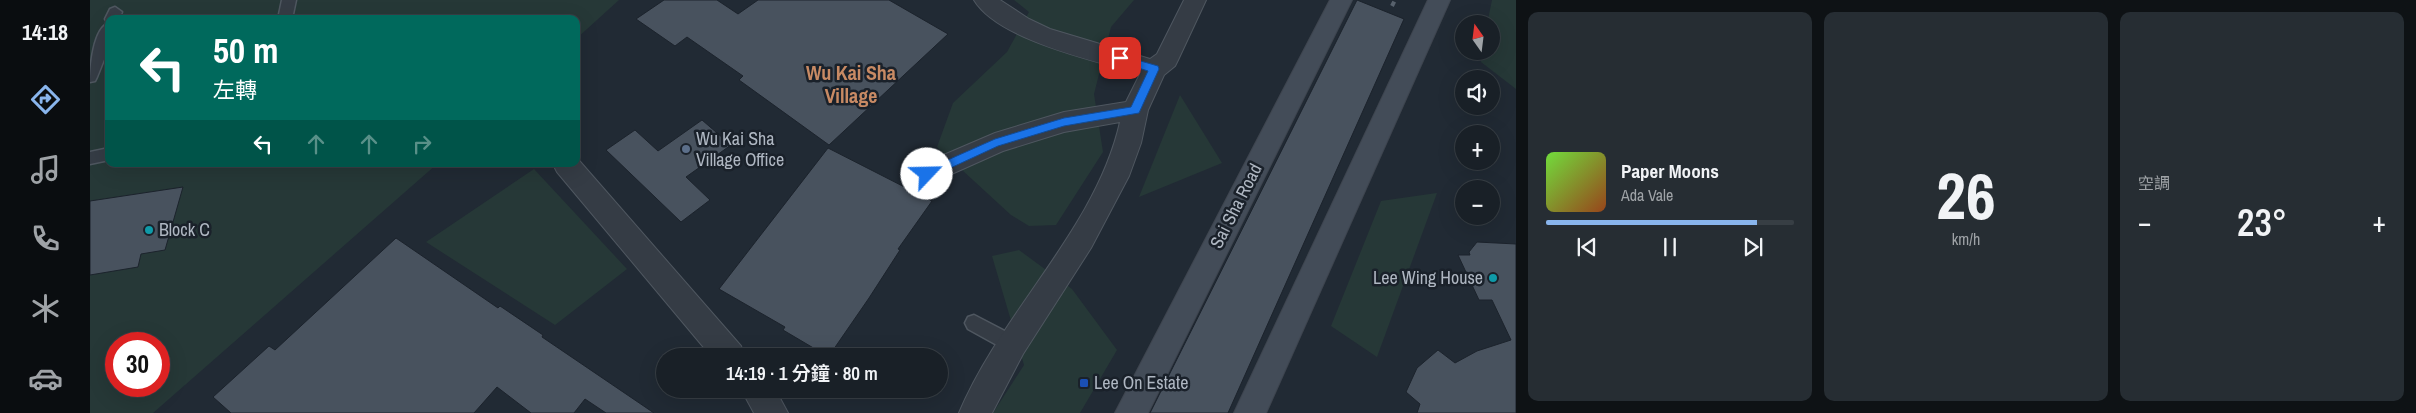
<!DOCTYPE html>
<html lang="zh-TW">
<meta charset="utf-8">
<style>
body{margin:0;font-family:"Archivo Narrow","Noto Sans TC",sans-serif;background:#262d33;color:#f1f3f6;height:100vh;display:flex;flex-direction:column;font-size:19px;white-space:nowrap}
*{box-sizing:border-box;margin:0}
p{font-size:16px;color:#9fa3a7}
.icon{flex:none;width:28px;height:28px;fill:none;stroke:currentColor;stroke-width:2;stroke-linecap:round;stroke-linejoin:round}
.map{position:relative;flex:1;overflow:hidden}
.details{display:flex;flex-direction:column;gap:12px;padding:12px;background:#0e1215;width:900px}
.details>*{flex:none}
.hud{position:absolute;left:15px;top:15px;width:475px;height:152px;border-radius:10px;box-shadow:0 5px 20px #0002,0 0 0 1px #373e44;background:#00695c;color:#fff;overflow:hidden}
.needle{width:32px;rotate:346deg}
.controls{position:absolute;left:1365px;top:15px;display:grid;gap:10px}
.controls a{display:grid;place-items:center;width:45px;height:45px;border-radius:50%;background:#192027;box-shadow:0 5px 20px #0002,0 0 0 1px #373e44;font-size:25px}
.speed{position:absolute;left:15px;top:332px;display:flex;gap:10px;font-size:25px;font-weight:700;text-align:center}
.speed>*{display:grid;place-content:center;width:65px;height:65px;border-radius:50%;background:#192027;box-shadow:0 5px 20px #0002,0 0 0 1px #373e44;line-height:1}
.speed .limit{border:8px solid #d22;background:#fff;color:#111}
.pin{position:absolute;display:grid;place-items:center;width:42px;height:42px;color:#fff;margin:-21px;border-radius:10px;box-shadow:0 2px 8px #0006}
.me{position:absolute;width:55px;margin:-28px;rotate:66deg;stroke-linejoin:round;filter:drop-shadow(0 0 4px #0008)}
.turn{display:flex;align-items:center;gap:18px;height:105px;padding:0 25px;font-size:22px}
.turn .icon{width:65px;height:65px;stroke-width:2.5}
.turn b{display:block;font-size:35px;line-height:42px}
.lanes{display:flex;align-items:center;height:48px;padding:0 25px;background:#0003;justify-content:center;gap:25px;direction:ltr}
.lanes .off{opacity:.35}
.big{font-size:38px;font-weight:600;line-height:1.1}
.details .tile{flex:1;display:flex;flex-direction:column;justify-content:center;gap:8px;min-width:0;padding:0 18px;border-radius:10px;background:#262d33}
.details .dial{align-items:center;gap:0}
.dial b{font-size:65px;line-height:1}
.song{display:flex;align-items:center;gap:15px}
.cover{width:60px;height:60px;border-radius:8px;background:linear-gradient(135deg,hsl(100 70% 55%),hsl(20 70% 35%))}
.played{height:5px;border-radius:2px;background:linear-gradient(90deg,#89b5ed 85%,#373e44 85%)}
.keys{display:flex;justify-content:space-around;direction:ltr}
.heat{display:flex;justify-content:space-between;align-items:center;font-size:28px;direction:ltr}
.details .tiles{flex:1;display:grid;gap:12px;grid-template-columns:repeat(3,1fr)}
.trip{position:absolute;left:566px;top:348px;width:292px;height:50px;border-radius:25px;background:#192027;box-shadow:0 5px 20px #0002,0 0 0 1px #373e44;font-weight:600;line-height:50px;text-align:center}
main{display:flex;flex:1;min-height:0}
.dock{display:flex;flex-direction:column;width:90px;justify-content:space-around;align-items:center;background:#0a0d10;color:#9fa3a7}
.dock .icon{width:35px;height:35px}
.dock .current{color:#89b5ed}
.dock b{font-size:22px;color:#f1f3f6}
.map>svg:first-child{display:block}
</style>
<main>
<nav class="dock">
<b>14:18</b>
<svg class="icon current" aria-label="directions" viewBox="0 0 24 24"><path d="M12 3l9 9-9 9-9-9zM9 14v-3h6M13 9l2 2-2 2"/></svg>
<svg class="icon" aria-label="music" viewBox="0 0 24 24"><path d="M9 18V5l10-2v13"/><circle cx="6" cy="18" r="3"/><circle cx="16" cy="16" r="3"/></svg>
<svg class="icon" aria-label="phone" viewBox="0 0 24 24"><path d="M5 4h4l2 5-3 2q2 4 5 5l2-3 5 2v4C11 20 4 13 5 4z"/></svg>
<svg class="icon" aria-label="climate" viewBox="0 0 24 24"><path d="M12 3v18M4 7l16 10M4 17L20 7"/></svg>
<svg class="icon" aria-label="car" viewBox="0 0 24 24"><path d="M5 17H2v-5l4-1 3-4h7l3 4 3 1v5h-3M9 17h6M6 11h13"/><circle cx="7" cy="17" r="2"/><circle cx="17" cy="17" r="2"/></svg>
</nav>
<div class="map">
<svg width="1426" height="413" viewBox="0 0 1426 413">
<rect width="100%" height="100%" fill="#212a34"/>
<g fill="#263837" fill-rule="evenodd">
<path d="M0,0h529l-43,39v-20h-467v145h328l-284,249h-63zM26,344h43v42h-43z"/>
<path d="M924,0h120l-23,27 -17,67 9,58 -47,73 -27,1 -18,-11 -74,-68 16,-44 54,-51 22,-40z"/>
<path d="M1402,0h24v89l-35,-27 1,-11h9v-27h-4z"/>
<path d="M1090,95l42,68 -83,34z"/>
<path d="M444,169l93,100 -72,56 -129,-83z"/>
<path d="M1347,193l-60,164 -46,-31 50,-125z"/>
<path d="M929,250l53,39 45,61 -37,63h-87l31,-48 -32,-109z"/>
</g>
<g fill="#48525e" stroke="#1c232c">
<path d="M574,0h53l21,14 20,-14h131l59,34 -119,111 -90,-65 4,-4 -56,-39 -12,9 -39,-27z"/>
<path d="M1267,0l47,19 -176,394h-78z"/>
<path d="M612,120l29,25 -45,32 24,23 -29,22 -75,-72 29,-20 23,21z"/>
<path d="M738,148l104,53 -34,48 2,1 -31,48 -40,58h-2l-44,-26 2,-3 -66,-38z"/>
<path d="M93,187l-18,63 -24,4 -3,13 -48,8v-74z"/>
<path d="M306,238l102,70 2,-2 43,29 -1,2 112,76h-48l-21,-14 -11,14h-43l-34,-26 -23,26h-243l-18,-16 56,-51 6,4z"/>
<path d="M1387,242l39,2v169h-99l3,-9 -14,-12 11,-24 21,-18 17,13 22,-12 34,-11 -19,-40h-13l-21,-45h12l-1,-3z"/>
</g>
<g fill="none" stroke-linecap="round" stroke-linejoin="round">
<defs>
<g id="service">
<path d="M192,0h14l-4,19h-14z"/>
<path d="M25,7l7,5 -3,7h-10l-2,3 -2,-3 5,-10z"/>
<path d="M19,23v24l-12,30 -2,4 -5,1c0,-14 3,-54 19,-59z"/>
<path d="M19,148v12l-19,4v-12z"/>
<path d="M884,315l44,23 3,6 -3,6 -6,2 -6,-2 -38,-21 -3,-6 3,-6z"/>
</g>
<g id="minor">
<path d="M884,0h26l29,19 21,10 100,30 7,-5 27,-54h22l-28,60 -3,6 -11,9 -16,35 -7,33 -12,33 -38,72 -68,106 -31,59h-33c42,-101 137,-184 161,-291l-56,10 -61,19 -76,34 -9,-3 -4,-8 4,-8 77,-33 69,-21 62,-10 14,-28c-44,-13 -142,-34 -166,-74z"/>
<path d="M486,157l165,189 4,10h-34l-154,-184 -4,-8h23z"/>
<path d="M651,389h34l13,24h-34z"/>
</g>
<g id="secondary">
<path d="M1240,0h22l-204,413h-33z"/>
<path d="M1338,0h22l-184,413h-32z"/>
</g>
</defs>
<use href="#service" stroke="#4f5760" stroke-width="3"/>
<use href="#minor" stroke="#4f5760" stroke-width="2"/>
<use href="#secondary" stroke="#3e454f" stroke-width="2"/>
<use href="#service" fill="#353c45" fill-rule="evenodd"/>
<use href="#minor" fill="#353c45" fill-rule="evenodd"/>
<use href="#secondary" fill="#434c58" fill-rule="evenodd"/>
<path stroke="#57616c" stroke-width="4" stroke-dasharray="5 5" stroke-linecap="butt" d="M1302,6l3,-6"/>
</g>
<path fill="#1a73e8" stroke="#114b97" d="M1030,55l38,11 1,3 -20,44 -75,13 -66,20 -67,31h-8v-6l72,-32 69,-21 67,-11 17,-36 -32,-10v-5z"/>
<circle fill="#5c6f8a" stroke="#1a212a" stroke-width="2" cx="596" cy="149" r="5"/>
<g fill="#0f9aa8" stroke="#1a212a" stroke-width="2">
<circle cx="59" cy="230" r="5"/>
<circle cx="1403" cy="278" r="5"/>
</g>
<rect fill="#1a4fb4" stroke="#1a212a" stroke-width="2" x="989" y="378" width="10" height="10" rx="2.5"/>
<g text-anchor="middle" stroke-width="5" stroke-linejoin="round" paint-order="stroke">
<g font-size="18" fill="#afb7c2" stroke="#1a212a" text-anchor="start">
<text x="606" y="145">Wu Kai Sha<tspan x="606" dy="21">Village Office</tspan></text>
<text x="69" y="236">Block C</text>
<text x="1393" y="284" text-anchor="end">Lee Wing House</text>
<text x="1004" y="389">Lee On Estate</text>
</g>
<g font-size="18" fill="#afb7c2" stroke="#1a212a">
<text transform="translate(1146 206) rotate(-63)" y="6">Sai Sha Road</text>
</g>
<g font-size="20" font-weight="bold" fill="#c88a64" stroke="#1a212a">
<text x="761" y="80">Wu Kai Sha<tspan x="761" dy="23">Village</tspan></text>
</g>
</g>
</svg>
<div class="controls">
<a><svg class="needle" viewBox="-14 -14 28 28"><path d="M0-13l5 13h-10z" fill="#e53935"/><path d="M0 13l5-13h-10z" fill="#9fa3a7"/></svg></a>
<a><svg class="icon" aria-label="sound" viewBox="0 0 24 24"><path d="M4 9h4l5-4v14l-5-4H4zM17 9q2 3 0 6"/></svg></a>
<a>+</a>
<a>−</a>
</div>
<div class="speed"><div class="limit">30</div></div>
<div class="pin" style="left:1030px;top:58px;background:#d93025"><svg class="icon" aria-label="arrive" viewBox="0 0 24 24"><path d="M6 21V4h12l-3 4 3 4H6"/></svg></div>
<svg class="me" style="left:837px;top:174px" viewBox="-20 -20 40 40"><circle r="19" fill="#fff"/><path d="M0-13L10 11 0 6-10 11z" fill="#1a73e8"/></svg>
<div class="trip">14:19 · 1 分鐘 · 80 m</div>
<div class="hud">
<div class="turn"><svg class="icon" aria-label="left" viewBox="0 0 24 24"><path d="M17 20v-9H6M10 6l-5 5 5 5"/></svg><div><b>50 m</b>左轉</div></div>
<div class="lanes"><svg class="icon" aria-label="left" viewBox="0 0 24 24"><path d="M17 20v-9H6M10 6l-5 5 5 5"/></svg><svg class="icon off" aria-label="ahead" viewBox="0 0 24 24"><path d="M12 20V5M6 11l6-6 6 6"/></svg><svg class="icon off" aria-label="ahead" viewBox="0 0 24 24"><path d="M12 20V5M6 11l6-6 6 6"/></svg><svg class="icon off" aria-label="right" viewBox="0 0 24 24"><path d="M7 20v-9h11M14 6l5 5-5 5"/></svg></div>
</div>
</div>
<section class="details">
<div class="tiles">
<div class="tile">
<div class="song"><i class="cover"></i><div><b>Paper Moons</b><p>Ada Vale</p></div></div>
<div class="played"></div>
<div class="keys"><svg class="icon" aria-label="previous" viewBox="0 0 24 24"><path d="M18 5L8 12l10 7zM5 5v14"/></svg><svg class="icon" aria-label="pause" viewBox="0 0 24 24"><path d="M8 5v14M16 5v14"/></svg><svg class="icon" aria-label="next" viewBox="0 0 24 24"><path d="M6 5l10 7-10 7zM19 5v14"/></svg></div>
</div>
<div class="tile dial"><b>26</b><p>km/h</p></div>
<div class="tile"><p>空調</p>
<div class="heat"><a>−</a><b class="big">23°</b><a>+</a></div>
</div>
</div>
</section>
</main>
